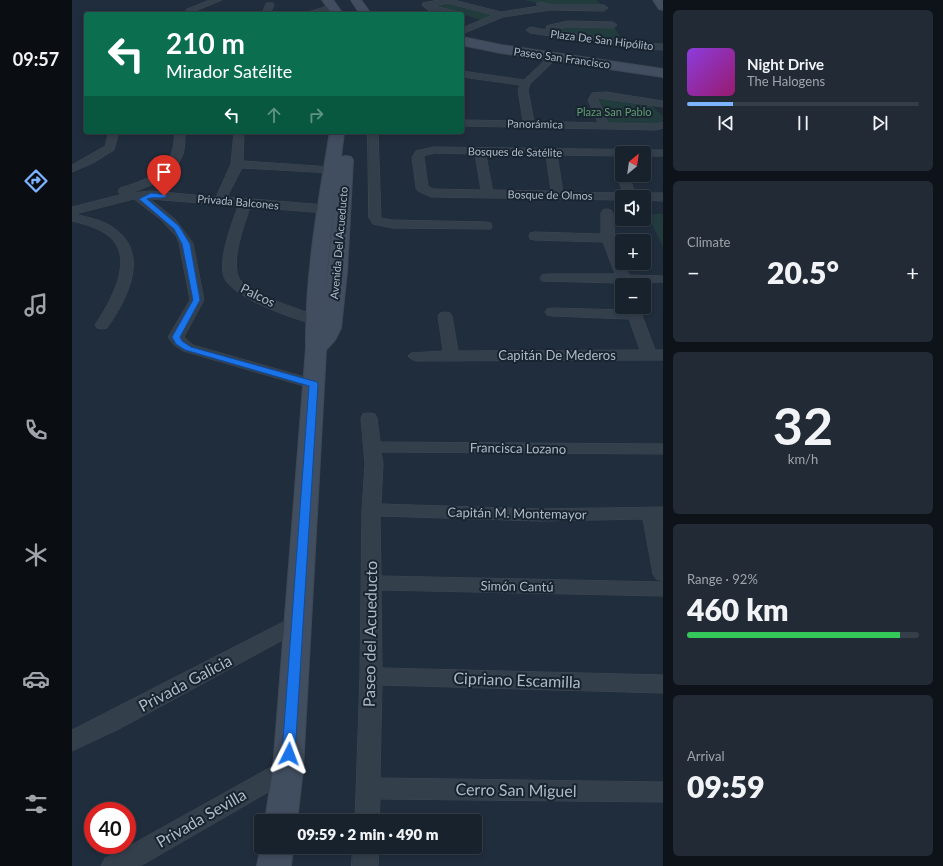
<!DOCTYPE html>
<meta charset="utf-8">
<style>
body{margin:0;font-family:Lato,sans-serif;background:#212a35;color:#f1f3f6;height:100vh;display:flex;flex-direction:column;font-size:15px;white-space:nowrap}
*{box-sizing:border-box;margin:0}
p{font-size:13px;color:#9fa4aa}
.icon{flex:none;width:22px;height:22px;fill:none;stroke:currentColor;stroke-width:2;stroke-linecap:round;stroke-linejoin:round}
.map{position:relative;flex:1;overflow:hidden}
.panel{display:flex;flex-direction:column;gap:10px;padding:10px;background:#0d1319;width:280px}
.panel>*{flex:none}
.banner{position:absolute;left:12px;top:12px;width:380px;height:122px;border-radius:4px;box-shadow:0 2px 6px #0003,0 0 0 1px #363f49;background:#0b6e4f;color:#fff;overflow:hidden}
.needle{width:26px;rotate:29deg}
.tools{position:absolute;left:543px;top:146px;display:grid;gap:8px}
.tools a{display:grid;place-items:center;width:36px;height:36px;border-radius:4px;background:#18222d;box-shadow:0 2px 6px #0003,0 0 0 1px #363f49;font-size:20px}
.speed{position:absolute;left:12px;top:802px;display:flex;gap:8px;font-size:20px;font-weight:700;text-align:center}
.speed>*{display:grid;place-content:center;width:52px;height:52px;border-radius:50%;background:#18222d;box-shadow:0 2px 6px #0003,0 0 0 1px #363f49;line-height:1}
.speed .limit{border:6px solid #d22;background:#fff;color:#111}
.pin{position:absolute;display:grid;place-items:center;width:34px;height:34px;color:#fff;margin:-41px -17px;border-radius:50% 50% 50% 0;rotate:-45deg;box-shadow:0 0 4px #0007}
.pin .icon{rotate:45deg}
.me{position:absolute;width:44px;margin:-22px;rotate:3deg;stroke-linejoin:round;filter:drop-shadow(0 0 3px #0008)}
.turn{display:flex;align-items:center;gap:14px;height:84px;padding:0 16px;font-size:18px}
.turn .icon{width:52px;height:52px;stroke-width:2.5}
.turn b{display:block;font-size:28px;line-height:34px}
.lanes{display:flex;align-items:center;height:38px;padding:0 16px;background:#0003;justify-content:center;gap:20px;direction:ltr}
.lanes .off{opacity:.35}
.big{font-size:30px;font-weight:800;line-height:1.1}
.panel .card{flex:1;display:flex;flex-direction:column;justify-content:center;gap:6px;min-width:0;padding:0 14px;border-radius:6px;background:#212a35}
.panel .dial{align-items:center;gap:0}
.dial b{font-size:52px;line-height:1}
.song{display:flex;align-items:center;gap:12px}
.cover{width:48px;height:48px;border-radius:6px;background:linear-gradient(135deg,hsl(270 70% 55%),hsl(320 70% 35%))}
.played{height:4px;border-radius:2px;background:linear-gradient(90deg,#7db4ff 20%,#363f49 20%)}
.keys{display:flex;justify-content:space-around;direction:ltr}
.heat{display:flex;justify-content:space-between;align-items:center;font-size:22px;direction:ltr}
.charge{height:6px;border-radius:3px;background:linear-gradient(90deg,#34c759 92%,#363f49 0)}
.trip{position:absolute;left:182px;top:814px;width:228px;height:40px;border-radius:4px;background:#18222d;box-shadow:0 2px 6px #0003,0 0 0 1px #363f49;font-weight:800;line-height:40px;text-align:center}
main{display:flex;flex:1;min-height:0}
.tab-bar{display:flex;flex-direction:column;width:72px;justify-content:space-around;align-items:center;background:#0a0e12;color:#9fa4aa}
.tab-bar .icon{width:28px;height:28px}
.tab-bar .active{color:#7db4ff}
.tab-bar b{font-size:18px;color:#f1f3f6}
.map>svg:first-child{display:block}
</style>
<main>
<nav class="tab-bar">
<b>09:57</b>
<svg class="icon active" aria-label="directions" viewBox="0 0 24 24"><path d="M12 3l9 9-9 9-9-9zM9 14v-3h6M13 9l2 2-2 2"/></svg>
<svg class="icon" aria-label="music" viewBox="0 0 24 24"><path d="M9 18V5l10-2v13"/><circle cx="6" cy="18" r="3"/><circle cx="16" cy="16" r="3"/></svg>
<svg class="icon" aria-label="phone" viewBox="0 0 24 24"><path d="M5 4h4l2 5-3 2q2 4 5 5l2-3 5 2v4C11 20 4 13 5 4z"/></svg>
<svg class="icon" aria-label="climate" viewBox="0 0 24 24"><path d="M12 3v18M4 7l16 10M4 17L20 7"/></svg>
<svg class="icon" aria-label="car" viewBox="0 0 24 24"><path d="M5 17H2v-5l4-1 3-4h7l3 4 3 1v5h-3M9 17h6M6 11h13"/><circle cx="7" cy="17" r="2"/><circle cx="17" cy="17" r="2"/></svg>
<svg class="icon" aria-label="filters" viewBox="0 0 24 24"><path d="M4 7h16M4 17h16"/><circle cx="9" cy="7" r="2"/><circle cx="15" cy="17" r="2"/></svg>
</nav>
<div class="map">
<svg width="591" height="866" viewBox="0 0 591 866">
<rect width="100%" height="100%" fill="#202d3c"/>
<g fill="#223b3d">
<path d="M453,0h72l7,8 -53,-1z"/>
<path d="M379,1l50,14 -17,6 -56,-17z"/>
<path d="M496,24l45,1 11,18 -84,-11z"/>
<path d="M529,94l50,11 12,11v4l-7,7 -52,-2 -11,-25z"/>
<path d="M575,214h16v33z"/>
</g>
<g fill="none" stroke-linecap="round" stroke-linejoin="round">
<defs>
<g id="street">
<path d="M138,0h12l-29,12h-6l-1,-2z"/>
<path d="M368,0h14l47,12 38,-6 -3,-2 4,-2 11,3h53l4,3 -4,3 -53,-1 -48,7 -41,17v-6l31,-13 -45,-12 -14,3 25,6 1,2c-11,0 -31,1 -38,-9l1,-2z"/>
<path d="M195,3h6l1,2 -4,9h-5l-2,-2z"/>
<path d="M261,5l3,1 1,2 -1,2 -15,4h-13l1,-2z"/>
<path d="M496,21l45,1 4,3 -4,3 -45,-1 -17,3 86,13 26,1v6l-26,-1 -107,-16 -4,-3 4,-3 17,3 -1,-2 1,-2z"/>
<path d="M478,57l5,3 -25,24 -2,6 6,31 64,2 -10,-23 4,-7 14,-1 57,9v6l-64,-9 -1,2 10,23 48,1 7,-2v6l-7,2 -194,-4v-6l61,1 -5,-31 2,-5 -58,-8v-6l62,9 23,-22z"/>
<path d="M37,132h10l-5,18 -21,13 -21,9v-7l33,-19z"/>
<path d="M103,132h10c0,7 0,15 -2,22 -8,23 -31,31 -52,39l20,-2 65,6 15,-33 3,-32h10l-1,29 89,6 4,1 2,2 -2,2 -4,1 -90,-5 -15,29 98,8 4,1 2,3 -2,3 -4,1 -75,-6c-6,19 -18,50 -12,69 5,17 65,34 81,41l2,3 -2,3 -5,1c-21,-5 -83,-27 -90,-47 -6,-19 8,-53 14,-71l-88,-7 25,20 18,24 11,57 -20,37 9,8 126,36 2,3 -2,3 -6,2 -6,-2 -124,-36 -9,-6 -6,-8 22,-37 -11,-57 -3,-7 -16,-17 -26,-20 -59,15c14,4 29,6 40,15 36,26 11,72 -8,99l-5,1 -5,-1 -2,-3c15,-23 43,-69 11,-91 -10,-7 -22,-10 -34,-13v-14l51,-13h-3l-2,-3 2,-3c19,-6 44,-13 51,-34 3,-7 3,-15 4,-22z"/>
<path d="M296,132h10l3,86 11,2 94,2 5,1 1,3 -1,3 -99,-1 -19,-4 -4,-6z"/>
<path d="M363,147l228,3v6h-19v-3h-22v3l-65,-1 6,37 60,1 -6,-18 5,-3v3h7l6,18h28v8l-19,-1v-3h-22v3l-191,-3 -13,-6 -2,-3 -4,-31 4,-6zM363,153l40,1 6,36 -48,-1 -5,-3 -4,-29v-1zM414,154l60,1 5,36 -58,-1z"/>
<path d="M535,209l4,1 2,3 2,25 7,19v6h2l5,12 34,1v6l-31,1 1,2h-11v3l-4,-5 -76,-2 -2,-3 2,-3 5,-1h68l-12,-32 -68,-2 -5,-1 -1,-3 1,-3 5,-1 66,2v-21l2,-3z"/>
<path d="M553,307h14l16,43h8v10l-247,1 -5,-2 -3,-3 3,-3 32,-2 -5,-35 2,-3 5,-1 5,1 2,3 6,35 182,-1 -11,-31 -77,-3 -5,-1 -2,-3 2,-3 5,-1 74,2z"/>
<path d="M297,413l6,1 2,4 3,24 283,2v10l-282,-2 2,12 -2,40 160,5 122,-2v12h-1l1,7v55l-7,-2 -3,-5 -10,-55 -102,2 -161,-5 1,60 282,6v14l-282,-6 1,78 281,7v18l-281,-8 -2,93 283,4v20l-283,-3 -1,22h-24l5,-145 2,-166 3,-46 -4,-46 2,-4z"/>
<path d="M224,616l7,3 3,5 -3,5 -184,100 -47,22v-21l217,-111z"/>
<path d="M216,759l8,3 4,7 -4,7 -147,85 -9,5h-39l4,-8 26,-13 149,-83z"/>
<path d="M281,847h26l-1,19h-26z"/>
</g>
<g id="secondary">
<path d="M250,0h11l10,14h-11z"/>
<path d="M279,0h10l10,14h-11z"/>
<path d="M581,0h10v10l-4,-1z"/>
<path d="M390,37l39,8 162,24v8l-162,-24 -39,-8z"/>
<path d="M258,132h14l-3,25 5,-1 5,1 2,3 -6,112 -6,56 -6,12 -9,10 -23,419 -6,52h-32l8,-52 33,-421c-1,-73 12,-144 24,-216zM264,190l-11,110 5,-60z"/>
<path d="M189,846l32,1 -2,19h-34z"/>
</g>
</defs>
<use href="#street" stroke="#3d4855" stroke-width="1"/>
<use href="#secondary" stroke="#3d4855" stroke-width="2"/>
<use href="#street" fill="#343f4c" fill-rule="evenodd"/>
<use href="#secondary" fill="#414e60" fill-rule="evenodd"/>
</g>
<path fill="#1a73e8" stroke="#114b97" d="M79,193l15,2 1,1c-5,4 -13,0 -20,3l32,27 11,18 10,56 -20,37 2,4 9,6 126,35 1,2 -23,370 -2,4 -4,1 -5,-1 -2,-4 27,-368 -124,-36 -9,-6 -4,-7 21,-37 -11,-56 -8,-15 -35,-30z"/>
<g text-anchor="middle" stroke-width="4" stroke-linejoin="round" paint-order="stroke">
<g font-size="11" fill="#afbac8" stroke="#192431">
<text transform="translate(530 40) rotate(7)" y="4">Plaza De San Hipólito</text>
<text transform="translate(490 58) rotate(8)" y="4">Paseo San Francisco</text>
<text transform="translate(463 124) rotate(1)" y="4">Panorámica</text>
<text transform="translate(443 152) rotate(1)" y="4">Bosques de Satélite</text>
<text transform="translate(478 195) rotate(1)" y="4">Bosque de Olmos</text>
<text transform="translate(166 202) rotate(5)" y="4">Privada Balcones</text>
<text transform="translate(267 243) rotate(-85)" y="4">Avenida Del Acueducto</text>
</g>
<g font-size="11" fill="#639c6e" stroke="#192431">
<text x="542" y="116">Plaza San Pablo</text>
</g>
<g font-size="13" fill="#afbac8" stroke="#192431">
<text transform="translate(186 295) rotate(26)" y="5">Palcos</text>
<text x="485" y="360">Capitán De Mederos</text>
<text transform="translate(446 448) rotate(1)" y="5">Francisca Lozano</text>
<text transform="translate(445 513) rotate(1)" y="5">Capitán M. Montemayor</text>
<text transform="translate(445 586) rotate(1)" y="5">Simón Cantú</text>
</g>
<g font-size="16" fill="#afbac8" stroke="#192431">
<text transform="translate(298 634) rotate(-89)" y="6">Paseo del Acueducto</text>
<text transform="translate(445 680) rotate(2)" y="6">Cipriano Escamilla</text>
<text transform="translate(113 683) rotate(-28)" y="6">Privada Galicia</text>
<text transform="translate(444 790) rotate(1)" y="6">Cerro San Miguel</text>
<text transform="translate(129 818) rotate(-30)" y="6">Privada Sevilla</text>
</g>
</g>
</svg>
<div class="tools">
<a><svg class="needle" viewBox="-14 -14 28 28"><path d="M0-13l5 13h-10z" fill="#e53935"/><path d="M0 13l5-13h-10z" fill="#9fa4aa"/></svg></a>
<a><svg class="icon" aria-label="sound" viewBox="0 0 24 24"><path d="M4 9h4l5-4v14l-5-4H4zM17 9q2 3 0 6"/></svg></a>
<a>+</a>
<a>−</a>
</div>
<div class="speed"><div class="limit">40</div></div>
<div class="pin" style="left:92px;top:196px;background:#d93025"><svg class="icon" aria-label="arrive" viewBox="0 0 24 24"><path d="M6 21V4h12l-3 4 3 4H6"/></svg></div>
<svg class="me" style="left:217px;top:754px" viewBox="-20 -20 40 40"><path d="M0-17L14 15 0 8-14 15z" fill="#1a73e8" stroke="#fff" stroke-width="4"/></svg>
<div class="trip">09:59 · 2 min · 490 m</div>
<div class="banner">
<div class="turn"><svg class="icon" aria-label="left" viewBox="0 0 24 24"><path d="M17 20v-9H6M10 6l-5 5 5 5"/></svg><div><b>210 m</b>Mirador Satélite</div></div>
<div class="lanes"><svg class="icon" aria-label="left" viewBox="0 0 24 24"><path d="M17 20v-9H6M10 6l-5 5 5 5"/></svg><svg class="icon off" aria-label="ahead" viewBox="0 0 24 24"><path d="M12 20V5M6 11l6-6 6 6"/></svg><svg class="icon off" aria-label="right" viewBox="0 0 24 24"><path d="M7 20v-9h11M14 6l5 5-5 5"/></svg></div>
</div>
</div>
<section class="panel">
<div class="card">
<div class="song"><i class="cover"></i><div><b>Night Drive</b><p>The Halogens</p></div></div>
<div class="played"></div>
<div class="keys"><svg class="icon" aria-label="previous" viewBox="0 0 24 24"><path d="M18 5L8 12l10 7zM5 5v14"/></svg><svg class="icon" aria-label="pause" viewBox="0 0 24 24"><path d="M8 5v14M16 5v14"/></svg><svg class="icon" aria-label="next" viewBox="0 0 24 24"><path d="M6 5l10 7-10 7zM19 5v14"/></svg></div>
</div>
<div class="card"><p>Climate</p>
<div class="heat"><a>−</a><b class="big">20.5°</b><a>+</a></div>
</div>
<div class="card dial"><b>32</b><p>km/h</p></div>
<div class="card"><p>Range · 92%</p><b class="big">460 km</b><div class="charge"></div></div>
<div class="card"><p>Arrival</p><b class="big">09:59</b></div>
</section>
</main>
